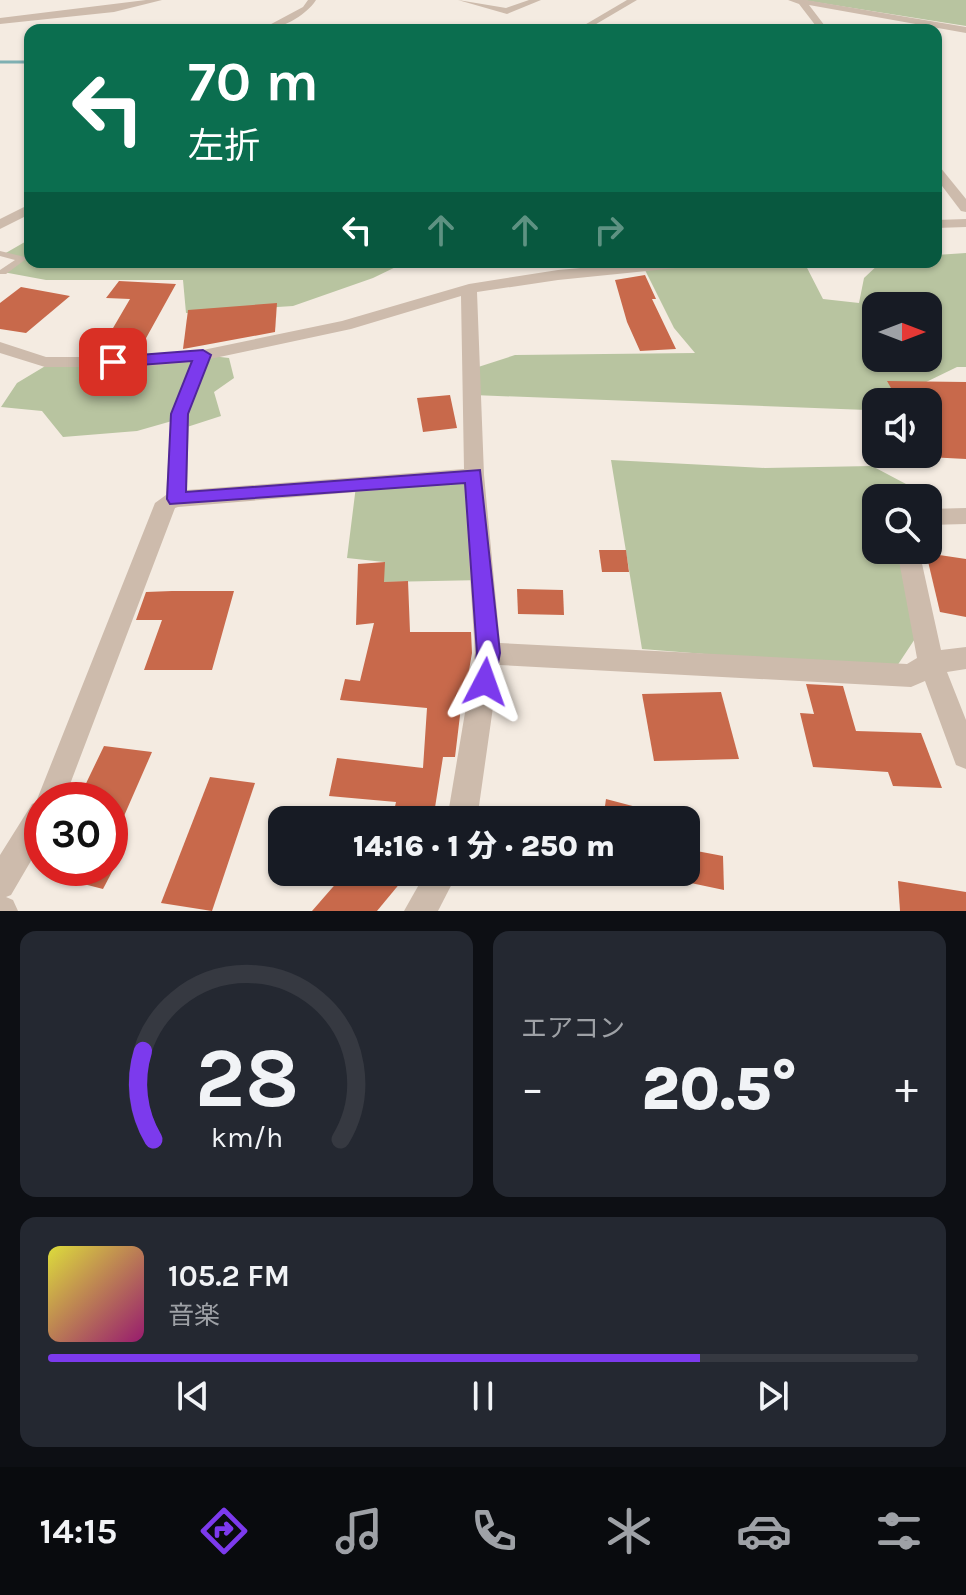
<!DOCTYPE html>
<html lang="ja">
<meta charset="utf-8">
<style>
body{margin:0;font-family:Karla,"Noto Sans JP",sans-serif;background:#242831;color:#f1f3f6;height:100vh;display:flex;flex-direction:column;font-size:30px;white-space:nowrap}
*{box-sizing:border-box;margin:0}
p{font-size:26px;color:#9ea1a6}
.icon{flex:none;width:44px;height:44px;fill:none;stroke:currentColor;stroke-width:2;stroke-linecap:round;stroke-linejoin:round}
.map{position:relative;height:911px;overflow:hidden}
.side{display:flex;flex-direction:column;gap:20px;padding:20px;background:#0d0f14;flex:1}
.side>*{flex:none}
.hud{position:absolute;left:24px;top:24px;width:918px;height:244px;border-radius:16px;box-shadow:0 2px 6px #0004;background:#0b6e4f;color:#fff;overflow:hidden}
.needle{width:52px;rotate:90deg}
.buttons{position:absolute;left:862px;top:292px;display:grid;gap:16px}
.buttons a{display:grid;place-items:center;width:80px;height:80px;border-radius:16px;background:#171b24;box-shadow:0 2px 6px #0004;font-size:40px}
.speed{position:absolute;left:24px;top:782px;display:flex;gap:16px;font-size:40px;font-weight:700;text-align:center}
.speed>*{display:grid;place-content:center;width:104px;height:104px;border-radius:50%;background:#171b24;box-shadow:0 2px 6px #0004;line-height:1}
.speed .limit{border:12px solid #d22;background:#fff;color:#111}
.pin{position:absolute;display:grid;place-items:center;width:68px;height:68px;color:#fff;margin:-34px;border-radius:16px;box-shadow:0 4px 12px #0006}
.me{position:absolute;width:88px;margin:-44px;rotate:4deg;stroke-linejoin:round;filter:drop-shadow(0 0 6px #0008)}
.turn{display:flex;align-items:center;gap:28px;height:168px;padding:0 32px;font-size:36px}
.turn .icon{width:104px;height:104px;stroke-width:2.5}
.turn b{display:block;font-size:56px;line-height:68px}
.lanes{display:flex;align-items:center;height:76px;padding:0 32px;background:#0003;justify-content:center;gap:40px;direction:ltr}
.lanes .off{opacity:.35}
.big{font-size:60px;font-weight:800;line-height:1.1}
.side .widget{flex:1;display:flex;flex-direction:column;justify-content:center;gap:12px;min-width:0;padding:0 28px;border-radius:16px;background:#242831}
.side .dial{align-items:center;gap:0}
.dial svg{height:208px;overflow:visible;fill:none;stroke:#363941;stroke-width:7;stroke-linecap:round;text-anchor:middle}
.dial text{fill:#f1f3f6;stroke:none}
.song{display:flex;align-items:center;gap:24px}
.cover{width:96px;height:96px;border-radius:12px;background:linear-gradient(135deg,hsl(60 70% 55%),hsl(320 70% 35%))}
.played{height:8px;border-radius:4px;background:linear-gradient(90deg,#7c3aed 75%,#363941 75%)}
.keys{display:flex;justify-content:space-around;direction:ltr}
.heat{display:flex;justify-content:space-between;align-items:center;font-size:44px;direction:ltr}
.side .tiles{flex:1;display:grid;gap:20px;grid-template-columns:1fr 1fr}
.widget:last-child{grid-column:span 2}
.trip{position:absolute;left:268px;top:806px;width:432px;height:80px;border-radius:16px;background:#171b24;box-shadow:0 2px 6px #0004;font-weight:800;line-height:80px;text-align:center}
.menu{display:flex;height:128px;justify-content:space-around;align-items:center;background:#090b0e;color:#9ea1a6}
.menu .icon{width:56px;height:56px}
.menu .current{color:#7c3aed}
.menu b{font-size:36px;color:#f1f3f6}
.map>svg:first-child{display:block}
</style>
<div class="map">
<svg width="966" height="911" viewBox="0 0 966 911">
<rect width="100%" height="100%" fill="#f4ebe1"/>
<g fill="#b8c4a0" fill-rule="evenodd">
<path d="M802,0h164v26z"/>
<path d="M30,239v23h376l-33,16 -80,28 -107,7 -3,-33h-137l-43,-8 18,-13 -17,-5z"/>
<path d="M966,253v114h-9l-72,35h-9v4l-9,4 -394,-15 -1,-26 43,-14 180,-2 -21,-25 -30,-60 52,-6h108l19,37 36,4 5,-25 17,-16h55v-7zM876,306h52v52h-52z"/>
<path d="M203,355l26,3 5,20 -20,14 7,24 -34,11 -8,-8 -42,12 -74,6 -21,-26 -41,-4 16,-24 35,-21z"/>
<path d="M611,460l154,8 107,-2 34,18 -2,14h-28v52h40l16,63 -37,56 -253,-20z"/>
<path d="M465,476l18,104 -99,2v-20l-37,-4 9,-72z"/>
</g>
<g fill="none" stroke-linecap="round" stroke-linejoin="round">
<path stroke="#7fb0b2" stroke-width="3" d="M0,62h30"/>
</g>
<g fill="#c8694b">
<path d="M645,275l11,24h-4l24,50 -36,2 -13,-29 -12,-42z"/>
<path d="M119,281l57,3 -31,56h-39l24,-41 -24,-1z"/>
<path d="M21,287l49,9 -44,37 -26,-4v-26z"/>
<path d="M277,303l-2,29 -92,17 5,-39z"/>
<path d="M887,381l79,1v77l-38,-2v-55h-29z"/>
<path d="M450,395l7,33 -34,4 -6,-34z"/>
<path d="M599,550h27l3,22h-27z"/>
<path d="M926,553l40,6v58l-26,-5z"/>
<path d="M385,562l-1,20 24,-1 2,51h61l1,21 -5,29h-3l-9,75h-12l-10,63h-41l4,-18 -67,-6 8,-38 86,10 4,-60 -87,-8 5,-21 15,2 14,-58 -18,2 2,-61z"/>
<path d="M517,589l46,1 1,25 -46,-1z"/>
<path d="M172,591h62l-22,79h-68l18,-50h-26l10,-28z"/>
<path d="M806,684l37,2 13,45 65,2 21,55 -49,-2 -5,-14 -75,-5 -13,-54 14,1z"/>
<path d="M721,692l18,67 -85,2 -12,-67z"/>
<path d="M104,746l48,6 -42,96v-48h-32z"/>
<path d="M210,777l45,6 -43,128 -51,-8z"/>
<path d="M606,799l57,15 -1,6h-59z"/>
<path d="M686,849l37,7 1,34 -38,-8z"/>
<path d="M45,868h69l-11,21 -58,-15z"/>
<path d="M346,872h45l10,10 -24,29h-65z"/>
<path d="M898,881l68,11v19h-66z"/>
</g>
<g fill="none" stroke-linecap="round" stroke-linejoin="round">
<path fill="#cdbbac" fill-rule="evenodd" d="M0,251l25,6 1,2 -20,15h-6v-4l15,-10 -15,-4z"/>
<g fill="#cdbbac" fill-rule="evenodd">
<path d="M146,0h16l-48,12 -114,12v-6z"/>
<path d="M308,0h8c-11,17 -37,30 -56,30l43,-23z"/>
<path d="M458,0l48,8 23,-8h12l-34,14z"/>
<path d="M627,0h10l-51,30h-10z"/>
<path d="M788,0h18l160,27v6l-157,-28 19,25h-9l-20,-26z"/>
<path d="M936,166l4,1 26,32v13l-5,-1 -25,-33z"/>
<path d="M30,204v10l-30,15v-10z"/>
<path d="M966,219v8l-30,1v-8z"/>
<path d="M648,262h55l-7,4 -138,14 -81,12 7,183 16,168 407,21 10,-6 -20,-108h22l22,100 25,-3v22l-19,3 19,48v49l-10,-4 -31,-84 -14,6 -412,-22 -22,155h-30l28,-167 -11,-170 -286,24 -3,1 -111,292h-22v42l-31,53 -5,2 7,3 5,11h-18v-56l32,-51 4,-2 119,-299 11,-8 5,-81 21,-52 -49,5h-98l-45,-14v-11l46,15h97l60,-7 139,-29 127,-37 89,-14zM461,296l3,173 -277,21 2,-76 21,-55 141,-30z"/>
<path d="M966,508v16l-38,1v-16z"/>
<path d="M426,872h32l-20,39h-34z"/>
</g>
</g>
<path fill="#7c3aed" stroke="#51269a" stroke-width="2" d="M203,350l8,5 -23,59 -2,78 294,-22 20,183 -7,36 -8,3 -9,-3 -3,-7 4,-29 -12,-170 -295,21 -3,-5 4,-85 21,-53 -79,6 -8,-5 8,-5z"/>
</svg>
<div class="buttons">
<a><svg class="needle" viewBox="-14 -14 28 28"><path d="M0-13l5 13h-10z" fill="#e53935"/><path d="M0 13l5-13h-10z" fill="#9ea1a6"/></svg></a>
<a><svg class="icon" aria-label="sound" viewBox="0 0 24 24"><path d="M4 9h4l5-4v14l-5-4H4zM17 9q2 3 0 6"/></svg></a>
<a><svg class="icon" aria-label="search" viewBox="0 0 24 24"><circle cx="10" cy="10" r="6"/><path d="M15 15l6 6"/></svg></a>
</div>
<div class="speed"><div class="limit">30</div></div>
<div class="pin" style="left:113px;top:362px;background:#d93025"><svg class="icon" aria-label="arrive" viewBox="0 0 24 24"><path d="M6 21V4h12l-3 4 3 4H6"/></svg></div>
<svg class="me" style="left:485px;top:682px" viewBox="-20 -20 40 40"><path d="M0-17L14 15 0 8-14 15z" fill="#7c3aed" stroke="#fff" stroke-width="4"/></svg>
<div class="trip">14:16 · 1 分 · 250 m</div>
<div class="hud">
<div class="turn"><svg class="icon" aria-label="left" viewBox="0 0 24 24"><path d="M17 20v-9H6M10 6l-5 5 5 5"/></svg><div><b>70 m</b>左折</div></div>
<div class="lanes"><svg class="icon" aria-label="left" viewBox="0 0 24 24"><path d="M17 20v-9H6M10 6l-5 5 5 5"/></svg><svg class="icon off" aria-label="ahead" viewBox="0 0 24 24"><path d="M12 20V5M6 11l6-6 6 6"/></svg><svg class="icon off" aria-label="ahead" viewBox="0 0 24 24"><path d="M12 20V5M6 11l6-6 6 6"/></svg><svg class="icon off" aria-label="right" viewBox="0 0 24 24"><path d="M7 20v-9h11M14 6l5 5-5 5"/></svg></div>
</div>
</div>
<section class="side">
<div class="tiles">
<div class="widget dial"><svg viewBox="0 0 100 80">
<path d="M14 69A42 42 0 1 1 86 69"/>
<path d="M14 69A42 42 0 0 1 10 35" stroke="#7c3aed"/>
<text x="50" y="56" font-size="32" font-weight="700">28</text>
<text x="50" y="72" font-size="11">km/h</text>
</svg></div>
<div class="widget"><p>エアコン</p>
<div class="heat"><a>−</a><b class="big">20.5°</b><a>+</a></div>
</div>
<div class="widget">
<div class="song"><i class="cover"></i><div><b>105.2 FM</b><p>音楽</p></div></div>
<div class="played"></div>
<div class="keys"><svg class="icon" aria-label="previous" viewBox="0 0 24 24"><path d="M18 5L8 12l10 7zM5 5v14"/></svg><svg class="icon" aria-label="pause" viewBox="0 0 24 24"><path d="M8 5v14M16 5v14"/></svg><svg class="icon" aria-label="next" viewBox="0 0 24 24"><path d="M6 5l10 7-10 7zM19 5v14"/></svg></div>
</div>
</div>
</section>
<nav class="menu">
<b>14:15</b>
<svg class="icon current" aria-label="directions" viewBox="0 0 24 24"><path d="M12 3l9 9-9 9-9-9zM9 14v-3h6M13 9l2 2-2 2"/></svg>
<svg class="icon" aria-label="music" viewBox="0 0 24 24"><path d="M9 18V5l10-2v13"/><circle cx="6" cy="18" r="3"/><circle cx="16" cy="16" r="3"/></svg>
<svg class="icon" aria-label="phone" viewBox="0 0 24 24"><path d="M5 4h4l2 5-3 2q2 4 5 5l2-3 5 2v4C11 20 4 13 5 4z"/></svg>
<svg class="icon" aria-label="climate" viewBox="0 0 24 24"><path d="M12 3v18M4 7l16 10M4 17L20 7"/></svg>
<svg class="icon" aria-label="car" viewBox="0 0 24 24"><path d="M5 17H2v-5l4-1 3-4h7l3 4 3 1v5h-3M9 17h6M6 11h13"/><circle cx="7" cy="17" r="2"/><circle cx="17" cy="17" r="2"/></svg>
<svg class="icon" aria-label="filters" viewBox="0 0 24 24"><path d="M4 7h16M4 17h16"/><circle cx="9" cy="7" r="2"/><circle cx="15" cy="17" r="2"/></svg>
</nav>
